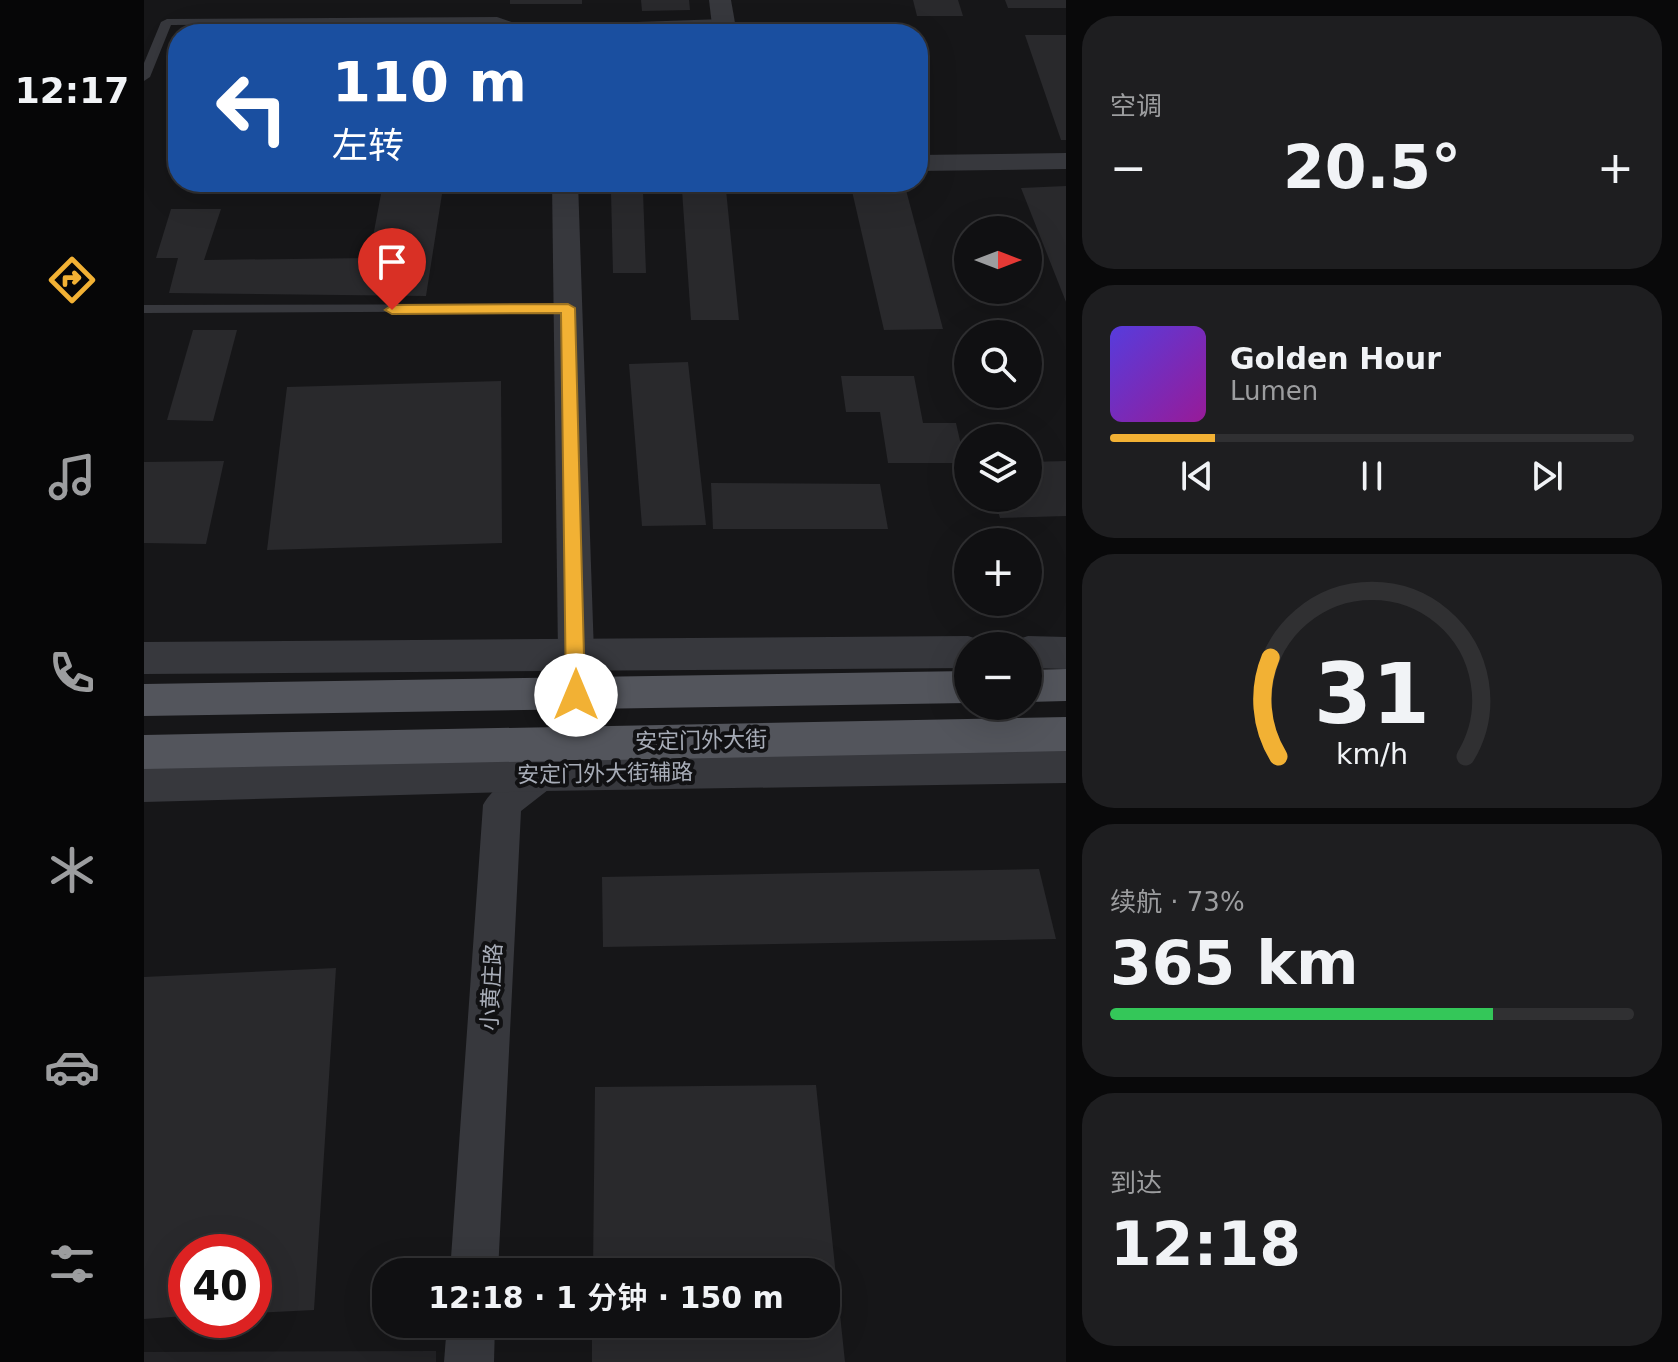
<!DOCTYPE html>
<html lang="zh">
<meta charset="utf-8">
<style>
body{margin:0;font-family:"DejaVu Sans","Noto Sans SC",sans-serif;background:#1e1e20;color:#f1f3f6;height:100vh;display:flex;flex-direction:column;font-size:30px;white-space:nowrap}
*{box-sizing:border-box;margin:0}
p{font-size:26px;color:#9c9d9f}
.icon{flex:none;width:44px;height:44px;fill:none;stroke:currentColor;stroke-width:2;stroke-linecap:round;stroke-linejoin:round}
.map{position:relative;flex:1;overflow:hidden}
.drawer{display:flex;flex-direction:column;gap:16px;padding:16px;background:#09090a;width:612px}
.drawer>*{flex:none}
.hud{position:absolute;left:24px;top:24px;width:760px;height:168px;border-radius:32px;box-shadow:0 8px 32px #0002,0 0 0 2px #303032;background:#1a4fa0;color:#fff;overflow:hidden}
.needle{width:52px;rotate:90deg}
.buttons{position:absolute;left:810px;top:216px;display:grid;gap:16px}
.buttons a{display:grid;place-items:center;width:88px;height:88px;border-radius:50%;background:#101012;box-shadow:0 8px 32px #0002,0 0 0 2px #303032;font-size:40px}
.speed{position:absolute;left:24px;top:1234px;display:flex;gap:16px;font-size:40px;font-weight:700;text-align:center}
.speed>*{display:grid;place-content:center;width:104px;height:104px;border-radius:50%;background:#101012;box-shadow:0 8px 32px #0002,0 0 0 2px #303032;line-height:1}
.speed .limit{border:12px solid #d22;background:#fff;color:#111}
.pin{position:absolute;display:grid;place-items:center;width:68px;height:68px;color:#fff;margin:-82px -34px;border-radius:50% 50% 50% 0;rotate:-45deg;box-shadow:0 0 8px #0007}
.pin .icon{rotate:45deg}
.me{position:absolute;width:88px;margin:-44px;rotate:0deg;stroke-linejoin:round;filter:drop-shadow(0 0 6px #0008)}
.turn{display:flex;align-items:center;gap:28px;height:168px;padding:0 32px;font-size:36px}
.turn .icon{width:104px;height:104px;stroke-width:2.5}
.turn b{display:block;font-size:56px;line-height:68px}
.big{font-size:60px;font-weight:600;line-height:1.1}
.drawer .card{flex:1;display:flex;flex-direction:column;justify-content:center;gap:12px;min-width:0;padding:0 28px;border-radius:32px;background:#1e1e20}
.drawer .dial{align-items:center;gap:0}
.dial svg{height:208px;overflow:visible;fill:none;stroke:#303032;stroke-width:7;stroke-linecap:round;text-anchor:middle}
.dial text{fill:#f1f3f6;stroke:none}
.song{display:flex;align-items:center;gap:24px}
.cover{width:96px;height:96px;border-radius:12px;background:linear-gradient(135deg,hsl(250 70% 55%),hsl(300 70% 35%))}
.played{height:8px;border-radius:4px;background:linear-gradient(90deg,#f2b134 20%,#303032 20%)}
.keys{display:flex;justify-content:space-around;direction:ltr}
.heat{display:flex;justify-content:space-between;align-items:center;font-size:44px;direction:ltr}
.charge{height:12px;border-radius:6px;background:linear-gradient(90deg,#34c759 73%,#303032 0)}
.trip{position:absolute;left:228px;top:1258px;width:468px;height:80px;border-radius:32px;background:#101012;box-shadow:0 8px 32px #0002,0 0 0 2px #303032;font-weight:600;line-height:80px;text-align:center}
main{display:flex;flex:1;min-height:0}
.menu{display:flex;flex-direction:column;width:144px;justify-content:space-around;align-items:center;background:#060607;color:#9c9d9f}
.menu .icon{width:56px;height:56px}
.menu .on{color:#f2b134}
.menu b{font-size:36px;color:#f1f3f6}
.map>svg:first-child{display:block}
</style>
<main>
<nav class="menu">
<b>12:17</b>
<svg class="icon on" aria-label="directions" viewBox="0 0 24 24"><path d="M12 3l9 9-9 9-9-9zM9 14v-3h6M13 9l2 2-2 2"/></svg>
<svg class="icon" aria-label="music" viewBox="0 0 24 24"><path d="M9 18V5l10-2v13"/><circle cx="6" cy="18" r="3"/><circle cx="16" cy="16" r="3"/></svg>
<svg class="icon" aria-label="phone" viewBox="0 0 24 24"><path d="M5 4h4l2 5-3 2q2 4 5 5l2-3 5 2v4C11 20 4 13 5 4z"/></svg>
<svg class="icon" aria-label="climate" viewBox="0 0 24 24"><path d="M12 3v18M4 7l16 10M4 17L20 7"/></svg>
<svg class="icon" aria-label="car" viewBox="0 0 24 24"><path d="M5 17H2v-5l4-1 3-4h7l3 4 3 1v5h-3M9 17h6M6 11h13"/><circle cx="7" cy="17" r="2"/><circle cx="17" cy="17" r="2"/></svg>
<svg class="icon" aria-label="filters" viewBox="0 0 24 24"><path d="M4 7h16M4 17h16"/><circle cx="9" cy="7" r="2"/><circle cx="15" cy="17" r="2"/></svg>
</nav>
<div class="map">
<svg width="922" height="1362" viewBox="0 0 922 1362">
<rect width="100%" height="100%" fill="#161618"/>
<path fill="#222225" d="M292,1351v11h-292v-10z"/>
<g fill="#29292c">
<rect x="366" y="0" width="72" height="4"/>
<path d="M497,0h48l1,10 -48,1z"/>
<path d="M769,0h45l5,16h-46z"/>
<path d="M861,0h61v8h-58z"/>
<path d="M273,26l58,1 -1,7h-58z"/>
<path d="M881,35h41v105h-5z"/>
<path d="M922,186v116l-45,-114z"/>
<path d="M538,190h44l13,130h-48z"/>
<path d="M762,190l37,139 -59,1 -32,-139z"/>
<path d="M467,192h32l3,81h-33z"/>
<path d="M237,194h61l-16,102 -257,-3 9,-35h-22l15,-49h50l-17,51 165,-2z"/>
<path d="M49,330h44l-24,91 -46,-1z"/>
<path d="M544,362l18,163 -64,1 -13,-162z"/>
<path d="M697,376h73l9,47h33l9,40h-77l-8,-51h-34z"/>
<path d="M357,381l1,162 -235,7 20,-163z"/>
<path d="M80,461l-18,83 -62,-1v-81z"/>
<path d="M922,461v55l-66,2 -6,-20h34v-36z"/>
<path d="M567,483l169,1 8,45h-175z"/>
<path d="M895,869l17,70 -453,8 -1,-70z"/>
<path d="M192,968l-22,342 -60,3v-61h-68v64l-42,3v-342z"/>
<path d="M672,1085l29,277h-253v-38h234v-52h-233l2,-185z"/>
</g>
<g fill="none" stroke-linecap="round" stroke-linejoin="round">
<g fill="#37383d" fill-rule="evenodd">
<path d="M353,17l26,9 200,-7 6,3 -6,3 -201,9 -27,-11 -324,2 -21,52 -6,4v-18l17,-41 6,-3z"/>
<path d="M424,304l7,4 -2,3 -429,2v-8z"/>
</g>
<g fill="#37383d" fill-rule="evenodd">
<path d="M565,0h22l6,34h-24z"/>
<path d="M922,153v16l-148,2v-16z"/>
<path d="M408,182h26l16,472 -5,9 -13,4 -13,-4 -5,-9z"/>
<path d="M414,748l13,4 6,10 -6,10 -50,39 -23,461h-48l33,-467c10,-20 53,-50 75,-57z"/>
<path d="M303,1324h48l-1,38h-50z"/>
</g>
<g fill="#37383d" fill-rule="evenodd">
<path d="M824,636l15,5 3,5h-18v22l-824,6v-32z"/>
<path d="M884,636l38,1v32l-38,-1v-22h-18l3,-5z"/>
<path d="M922,747v36l-523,8 -399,11v-36l399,-11z"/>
</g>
<g fill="#53555c" fill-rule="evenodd">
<path d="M922,669v32l-38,1v-32z"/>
<path d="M824,671v32l-824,13v-32z"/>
<path d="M922,717v34l-922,18v-34z"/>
</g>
</g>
<path fill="#f2b134" stroke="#9d7322" stroke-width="2" d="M424,304l7,4 10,387 -9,6 -10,-6 -5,-382 -169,1 -7,-4 7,-5z"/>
<g text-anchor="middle" stroke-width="8" stroke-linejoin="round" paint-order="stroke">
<g font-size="22" fill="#a8adb8" stroke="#111113">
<text transform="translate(557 740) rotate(-1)" y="8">安定门外大街</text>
<text transform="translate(461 773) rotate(-1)" y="8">安定门外大街辅路</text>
<text transform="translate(347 987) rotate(-87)" y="8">小黄庄路</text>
</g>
</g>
</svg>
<div class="buttons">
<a><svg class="needle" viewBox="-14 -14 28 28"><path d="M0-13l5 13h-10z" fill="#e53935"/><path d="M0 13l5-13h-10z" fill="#9c9d9f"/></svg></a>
<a><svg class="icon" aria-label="search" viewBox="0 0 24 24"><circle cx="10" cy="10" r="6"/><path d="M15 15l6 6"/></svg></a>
<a><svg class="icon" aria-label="layers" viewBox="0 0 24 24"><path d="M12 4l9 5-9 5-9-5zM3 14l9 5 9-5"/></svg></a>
<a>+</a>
<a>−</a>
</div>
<div class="speed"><div class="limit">40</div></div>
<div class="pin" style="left:248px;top:310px;background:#d93025"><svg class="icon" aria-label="arrive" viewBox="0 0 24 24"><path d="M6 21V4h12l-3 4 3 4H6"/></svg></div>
<svg class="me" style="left:432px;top:695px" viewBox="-20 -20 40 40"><circle r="19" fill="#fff"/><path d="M0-13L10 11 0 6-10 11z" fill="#f2b134"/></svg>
<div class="trip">12:18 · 1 分钟 · 150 m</div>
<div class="hud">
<div class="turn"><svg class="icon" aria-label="left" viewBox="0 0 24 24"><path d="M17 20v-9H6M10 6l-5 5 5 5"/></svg><div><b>110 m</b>左转</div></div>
</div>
</div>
<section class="drawer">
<div class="card"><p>空调</p>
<div class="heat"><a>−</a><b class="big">20.5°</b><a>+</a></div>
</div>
<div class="card">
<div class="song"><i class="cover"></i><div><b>Golden Hour</b><p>Lumen</p></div></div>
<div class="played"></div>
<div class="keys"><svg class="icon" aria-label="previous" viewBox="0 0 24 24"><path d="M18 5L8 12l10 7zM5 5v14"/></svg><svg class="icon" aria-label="pause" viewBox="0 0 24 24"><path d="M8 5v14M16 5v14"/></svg><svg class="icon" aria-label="next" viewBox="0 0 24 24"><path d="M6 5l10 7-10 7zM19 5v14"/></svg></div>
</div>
<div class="card dial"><svg viewBox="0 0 100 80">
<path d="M14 69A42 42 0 1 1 86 69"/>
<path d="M14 69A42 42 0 0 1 11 31" stroke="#f2b134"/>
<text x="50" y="56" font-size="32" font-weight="700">31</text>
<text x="50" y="72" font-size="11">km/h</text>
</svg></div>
<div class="card"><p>续航 · 73%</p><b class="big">365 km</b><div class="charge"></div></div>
<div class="card"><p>到达</p><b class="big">12:18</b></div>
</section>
</main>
